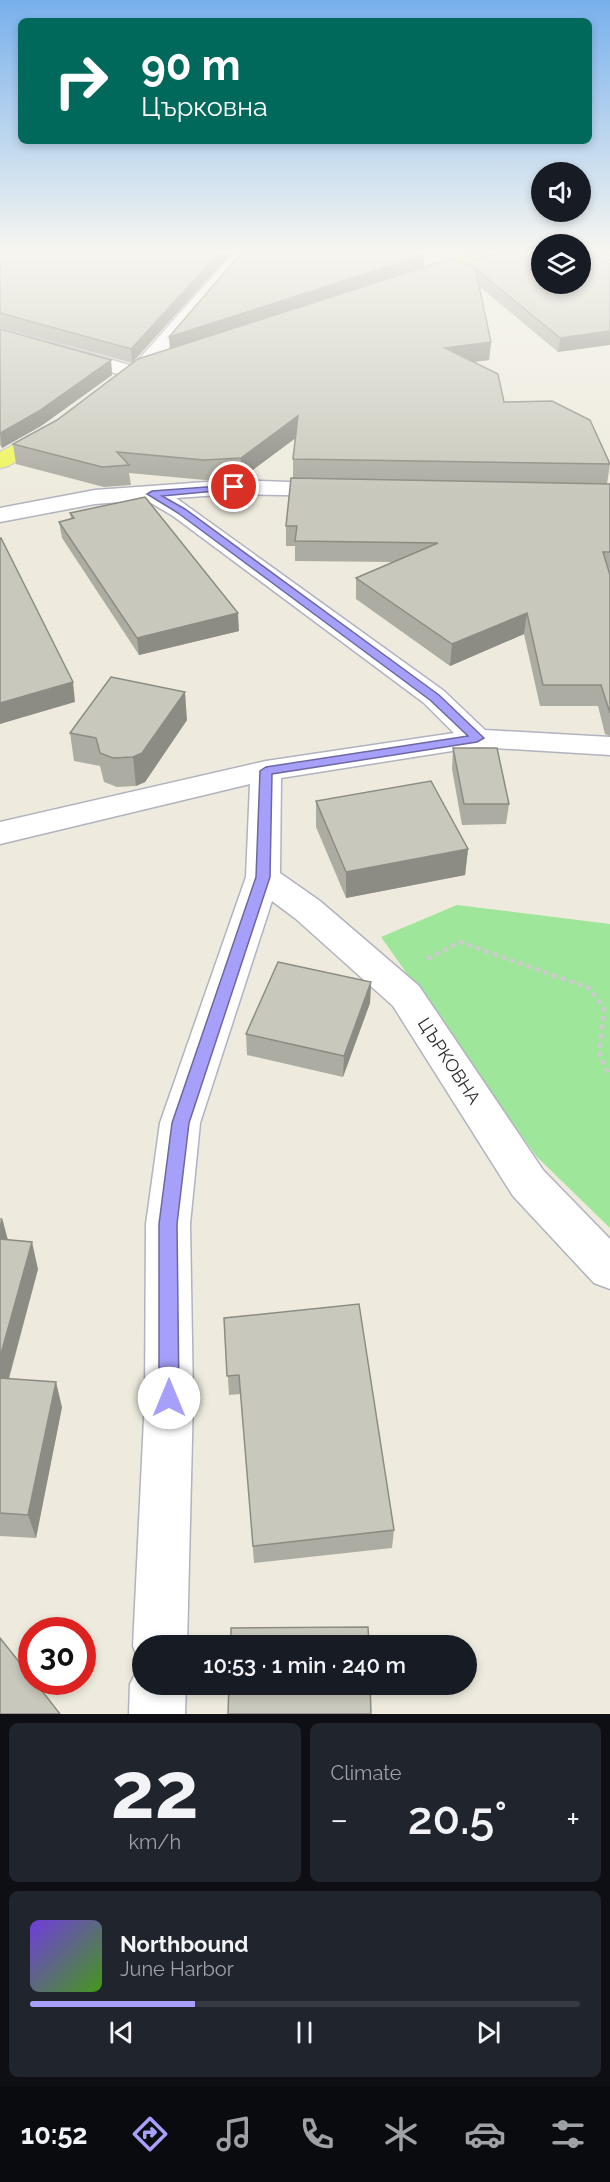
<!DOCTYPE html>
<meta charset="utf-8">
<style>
body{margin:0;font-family:Raleway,sans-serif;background:#20242c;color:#f1f3f6;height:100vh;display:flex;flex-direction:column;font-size:22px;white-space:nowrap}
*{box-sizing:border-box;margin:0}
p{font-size:20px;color:#9ea1a6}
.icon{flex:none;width:33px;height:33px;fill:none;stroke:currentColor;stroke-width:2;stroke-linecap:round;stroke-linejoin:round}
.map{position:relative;height:1714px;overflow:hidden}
.panel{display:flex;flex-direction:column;gap:9px;padding:9px;background:#0d0f14;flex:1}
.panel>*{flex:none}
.top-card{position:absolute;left:18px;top:18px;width:574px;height:126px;border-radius:9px;box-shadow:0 3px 9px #0003;background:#00695c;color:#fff;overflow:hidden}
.tools{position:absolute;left:531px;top:162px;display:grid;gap:12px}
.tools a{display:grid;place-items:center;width:60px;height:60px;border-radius:50%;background:#171b24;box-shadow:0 3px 9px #0003;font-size:30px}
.speed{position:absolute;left:18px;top:1617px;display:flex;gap:12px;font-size:30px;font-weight:700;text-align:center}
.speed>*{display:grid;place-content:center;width:78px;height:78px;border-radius:50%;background:#171b24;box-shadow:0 3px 9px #0003;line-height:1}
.speed .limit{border:9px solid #d22;background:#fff;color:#111}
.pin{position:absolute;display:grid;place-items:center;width:51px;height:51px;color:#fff;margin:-26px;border:3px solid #fff;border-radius:50%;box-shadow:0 2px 6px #0007}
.me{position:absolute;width:66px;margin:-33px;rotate:0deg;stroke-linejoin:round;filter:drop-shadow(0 0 4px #0008)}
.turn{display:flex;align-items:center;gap:21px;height:126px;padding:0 24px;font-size:27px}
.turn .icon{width:78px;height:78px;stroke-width:2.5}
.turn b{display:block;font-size:42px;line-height:51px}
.big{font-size:45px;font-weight:600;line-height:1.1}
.panel .tile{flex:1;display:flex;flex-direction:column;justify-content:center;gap:9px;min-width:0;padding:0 21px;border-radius:9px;background:#20242c}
.panel .dial{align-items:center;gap:0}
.dial b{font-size:78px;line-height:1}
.song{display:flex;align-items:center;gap:18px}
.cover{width:72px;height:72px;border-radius:9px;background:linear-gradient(135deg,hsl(260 70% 55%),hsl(100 70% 35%))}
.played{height:6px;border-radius:3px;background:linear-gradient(90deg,#a6a0fa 30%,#363941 30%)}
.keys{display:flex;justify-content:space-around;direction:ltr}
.heat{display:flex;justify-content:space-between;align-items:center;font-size:33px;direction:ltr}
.panel .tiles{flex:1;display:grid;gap:9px;grid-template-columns:1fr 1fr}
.tile:last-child{grid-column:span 2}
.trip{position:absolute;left:132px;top:1635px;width:345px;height:60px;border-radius:30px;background:#171b24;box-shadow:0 3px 9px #0003;font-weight:600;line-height:60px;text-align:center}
.menu{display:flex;height:96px;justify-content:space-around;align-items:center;background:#090b0e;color:#9ea1a6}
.menu .icon{width:42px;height:42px}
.menu .current{color:#a6a0fa}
.menu b{font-size:27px;color:#f1f3f6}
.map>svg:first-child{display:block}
</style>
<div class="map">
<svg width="610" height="1714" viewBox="0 0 610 1714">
<rect width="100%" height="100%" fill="#eeebde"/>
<path fill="#9ee699" d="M457,905l153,19v304l-74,-72 -155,-219z"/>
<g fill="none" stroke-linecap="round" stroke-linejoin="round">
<defs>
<g id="minor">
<path d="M234,252h17l-102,120 -17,6 -7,-2 -125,-36v-12l133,38z"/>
<path d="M234,480l109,4 3,5 -3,5 -8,2 -101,-2 -58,4 268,193 41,39 125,7v18l-133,-8 -196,31 -1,95 40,28 99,85 124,184 67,69v50l-16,-6 -81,-87 -120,-190 -97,-87 -24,-18 -72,222 -10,101 3,174 -6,248h-45v38h44l-1,30h-56l1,-30 10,-20 -7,-18 12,-248 1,-174 14,-101 86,-246 4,-93 -250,60v-22l266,-61 188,-28 -30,-30 -251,-187 -27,-16 -51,4 -95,18v-14l95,-18z"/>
</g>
<g id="major">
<path d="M479,252h25l-2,3 -75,25h-12l-3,-4 3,-4z"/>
<path d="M53,425l8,1 3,5 -3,5 -53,30 -8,2v-16z"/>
</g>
</defs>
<use href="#minor" stroke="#b2b2c0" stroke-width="3"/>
<use href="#major" stroke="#ccc" stroke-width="3"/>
<path stroke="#ccc" stroke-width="4.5" stroke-dasharray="5 4" stroke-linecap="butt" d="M427,959l33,-17 129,46 15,20 -5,46 11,22"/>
<use href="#minor" fill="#fff" fill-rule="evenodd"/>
<use href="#major" fill="#eff55b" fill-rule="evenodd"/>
</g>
<g fill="#adaca2">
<path d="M0,252h232l-100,111 -132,-36z"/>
<path d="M592,252h18v10z"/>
<path d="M424,255v12l44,-2v-2l112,21 -22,68 -79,-66 12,56 -2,18 -15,2 30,40 106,62 -3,20h3v88h-1l1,3v161l-5,-2 -7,-28h-58l-16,-72 -74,32 -94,-67v-21l37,-16 -98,-1v-15h-9v-20l7,-48v-19l3,-21 -54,40 -37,2 -76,-7 2,12 -27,2 -88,-23 -3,-20 44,-24 113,-71 -1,-12z"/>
<path d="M0,329l111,31 1,15 -71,51 -39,22 -2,-3z"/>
<path d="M70,513l169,118 -100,24 -77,-117 -3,-16 12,-3z"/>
<path d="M187,720l-42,62 -9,4 -19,1 -13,-5 -4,-16 -26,-5 -4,-28z"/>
<path d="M453,748l56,56 -3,20 -44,1 -10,-56z"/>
<path d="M316,801l152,48 -3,26 -119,23 -30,-71z"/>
<path d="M371,982l-1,21 -27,74 -96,-22 -1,-21z"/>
<path d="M0,1218h2l6,22 30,29 -29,110 53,28 -26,131 -36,-2z"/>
<path d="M224,1318l170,212 -2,18 -138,15 -13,-169 -12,1z"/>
</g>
<g fill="#8d8c84">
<path d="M220,252h12l-100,111 -1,-14z"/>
<path d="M424,255v13l-254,83 -1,-14z"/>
<path d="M610,331v14l-52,7 2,-14z"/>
<path d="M491,342l-2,18 -45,6 1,-18z"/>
<path d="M111,360l1,15 -71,51 -39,22 -2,-15z"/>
<path d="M298,416v20l-56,42 -1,-20z"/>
<path d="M238,613l1,18 -100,24 -2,-17z"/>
<path d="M527,613l-3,21 -74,32 2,-22z"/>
<path d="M73,682l2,20 -75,22v-21z"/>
<path d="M185,692l2,28 -42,62 -9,4 -3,-29z"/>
<path d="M468,849l-3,26 -119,23v-26z"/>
<path d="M371,982l-1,21 -27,74 1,-21z"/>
<path d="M2,1218l7,27 -9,9v-29z"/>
<path d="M32,1242l6,27 -36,134 -2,-7v-39z"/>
<path d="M56,1382l6,25 -26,131 -8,-23z"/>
</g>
<g fill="#c9c8bc" stroke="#8d8c84" stroke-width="1.5">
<path d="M0,252h220l-89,97 -131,-36z"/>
<path d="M242,252h172l10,3 -255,82z"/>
<path d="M500,252h42v32h38v-32h5l25,12v67l-50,7 -84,-69 -1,-2 -3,-1 -4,-3z"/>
<path d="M449,259l26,8 16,75 -46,6 53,26 6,28 48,-1 38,19 20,44 -317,-5 5,-43 -57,42 -37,2 -87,-8 12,13 -27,2 -89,-23 44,-24 81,-61z"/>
<path d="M0,329l111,31 -72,51 -39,22z"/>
<path d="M291,478l319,6v68h-7l7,23v138l-9,-28h-58l-16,-72 -75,31 -96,-66 82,-35 -143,-2 2,-15h-11z"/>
<path d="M145,497l93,116 -101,25 -78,-116 15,-4 -4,-5z"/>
<path d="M0,538h1l72,144 -73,21z"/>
<path d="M111,677l74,15 -43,61 -9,4 -20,1 -13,-5 -4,-15 -26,-5z"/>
<path d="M453,748h44l12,56h-45z"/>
<path d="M431,781l37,68 -122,23 -30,-71z"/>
<path d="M278,962l93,20 -27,74 -98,-22z"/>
<path d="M0,1239l32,3 -32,115z"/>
<path d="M359,1304l35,226 -141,16 -14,-171 -12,1 -3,-58z"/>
<path d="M0,1378l56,4 -28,133 -28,-2z"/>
<path d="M368,1627l1,19h-138v-18z"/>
<path d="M0,1638l32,40v4h3l25,32h-60z"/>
<path d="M229,1684h141l1,30h-143z"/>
</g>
<linearGradient id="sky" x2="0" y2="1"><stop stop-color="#77b0ec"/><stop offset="0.51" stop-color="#f7f6f0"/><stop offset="1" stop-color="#f7f6f0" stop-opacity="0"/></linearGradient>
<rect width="610" height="492" fill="url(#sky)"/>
<path fill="#a6a0fa" stroke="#6c68a2" stroke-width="1.5" d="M234,485l4,2 -1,2 -75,7 23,13 254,186 45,43 -7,4 -205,32 -2,103 -81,246 -12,101 2,174 -3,6 -7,3 -7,-3 -3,-6v-174l13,-101 84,-246 4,-106 6,-4 202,-31 -38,-36 -252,-187 -31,-19 5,-3z"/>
<g text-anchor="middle" stroke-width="4.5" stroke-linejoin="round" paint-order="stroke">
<g font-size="18" fill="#2c2c2c" stroke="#fff">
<text transform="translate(449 1061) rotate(57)" y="6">ЦЪРКОВНА</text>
</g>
</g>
</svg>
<div class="tools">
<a><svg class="icon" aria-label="sound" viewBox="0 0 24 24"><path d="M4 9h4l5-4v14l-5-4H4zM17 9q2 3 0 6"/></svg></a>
<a><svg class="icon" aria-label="layers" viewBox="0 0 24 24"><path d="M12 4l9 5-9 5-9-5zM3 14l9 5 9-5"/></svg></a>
</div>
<div class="speed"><div class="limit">30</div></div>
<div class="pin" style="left:234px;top:487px;background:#d93025"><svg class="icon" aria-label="arrive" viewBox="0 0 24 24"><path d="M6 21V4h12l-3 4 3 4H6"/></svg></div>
<svg class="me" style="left:169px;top:1398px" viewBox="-20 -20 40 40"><circle r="19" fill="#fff"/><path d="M0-13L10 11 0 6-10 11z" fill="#a6a0fa"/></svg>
<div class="trip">10:53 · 1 min · 240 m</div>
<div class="top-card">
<div class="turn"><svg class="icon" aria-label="right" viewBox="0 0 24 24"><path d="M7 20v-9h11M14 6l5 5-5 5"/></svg><div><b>90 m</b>Църковна</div></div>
</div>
</div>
<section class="panel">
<div class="tiles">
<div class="tile dial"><b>22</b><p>km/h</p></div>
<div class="tile"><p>Climate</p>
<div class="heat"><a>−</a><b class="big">20.5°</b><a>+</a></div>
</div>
<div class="tile">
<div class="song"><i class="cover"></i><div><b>Northbound</b><p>June Harbor</p></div></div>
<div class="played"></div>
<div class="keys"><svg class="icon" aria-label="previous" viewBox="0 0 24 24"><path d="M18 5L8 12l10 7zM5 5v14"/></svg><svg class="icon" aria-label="pause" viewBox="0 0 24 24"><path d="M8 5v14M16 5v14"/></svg><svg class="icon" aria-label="next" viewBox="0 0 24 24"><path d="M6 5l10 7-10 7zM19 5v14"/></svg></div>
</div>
</div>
</section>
<nav class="menu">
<b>10:52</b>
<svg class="icon current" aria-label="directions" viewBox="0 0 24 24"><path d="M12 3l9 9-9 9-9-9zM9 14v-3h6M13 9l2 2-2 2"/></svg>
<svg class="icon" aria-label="music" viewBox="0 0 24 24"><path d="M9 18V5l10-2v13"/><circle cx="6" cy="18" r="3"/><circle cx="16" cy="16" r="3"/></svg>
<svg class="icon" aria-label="phone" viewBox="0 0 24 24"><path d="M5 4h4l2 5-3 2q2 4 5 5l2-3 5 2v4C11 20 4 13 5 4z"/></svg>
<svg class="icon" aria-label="climate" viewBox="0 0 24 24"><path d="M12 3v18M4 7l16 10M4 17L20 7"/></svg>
<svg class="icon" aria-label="car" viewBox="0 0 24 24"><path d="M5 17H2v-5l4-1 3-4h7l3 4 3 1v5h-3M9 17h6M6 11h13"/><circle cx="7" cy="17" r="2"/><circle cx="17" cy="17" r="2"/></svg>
<svg class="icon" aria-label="filters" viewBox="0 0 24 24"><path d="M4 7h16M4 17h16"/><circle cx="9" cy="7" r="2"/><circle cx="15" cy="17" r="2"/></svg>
</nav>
